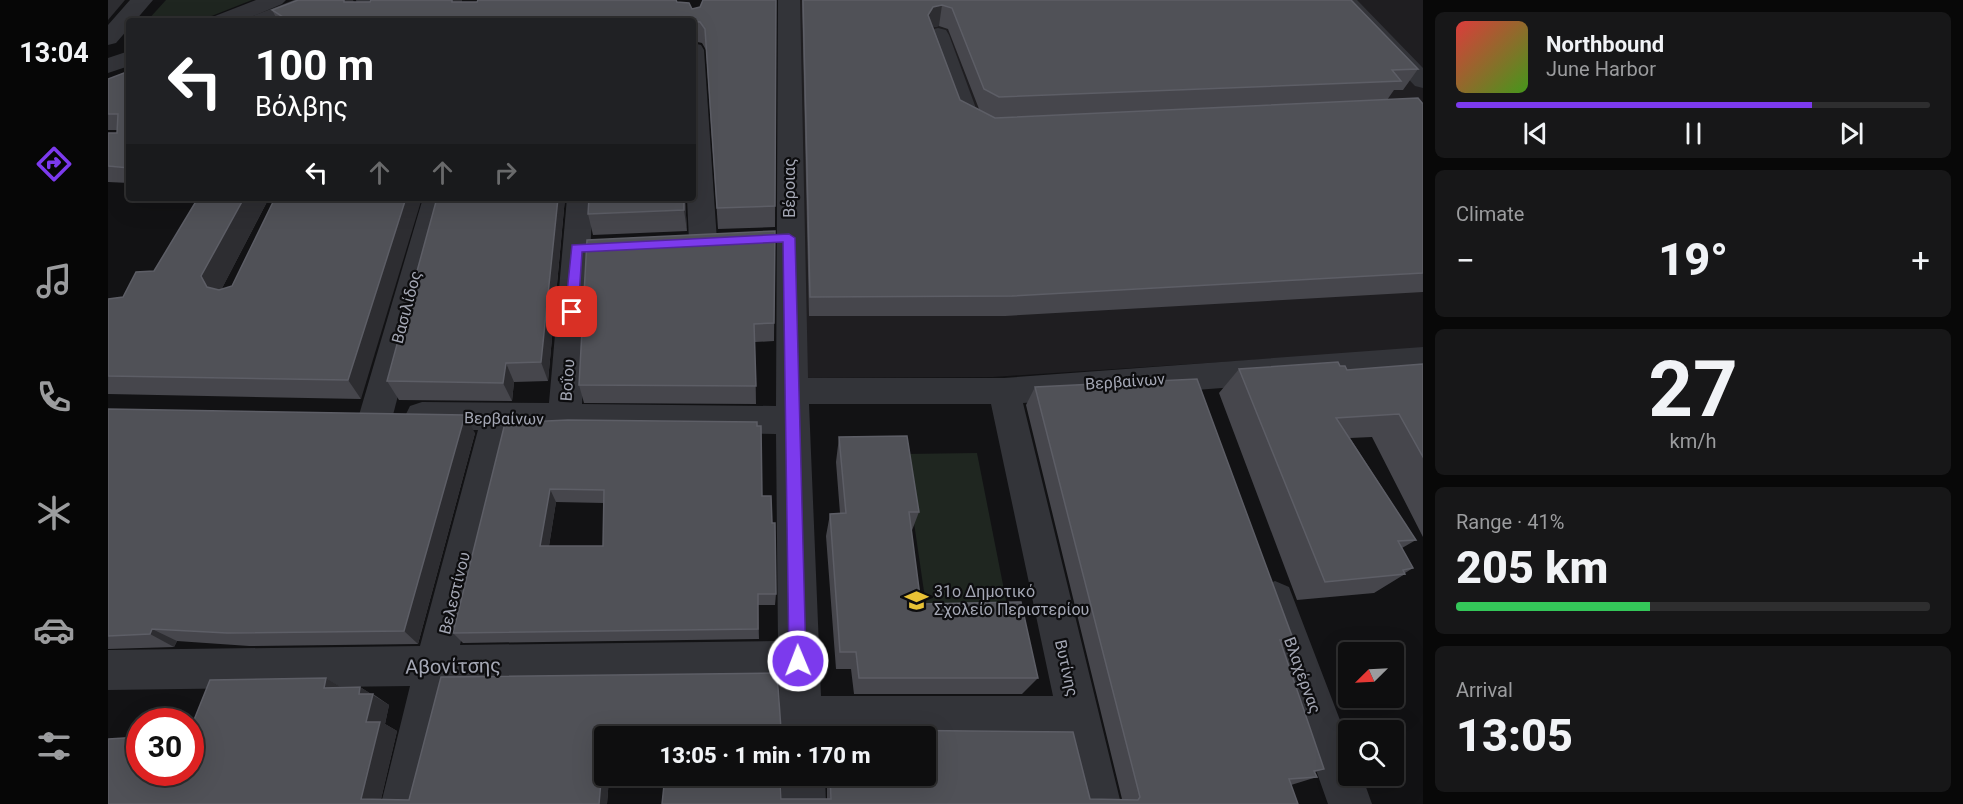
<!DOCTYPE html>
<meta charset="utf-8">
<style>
body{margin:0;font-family:Roboto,sans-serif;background:#171718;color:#f1f3f6;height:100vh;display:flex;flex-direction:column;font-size:22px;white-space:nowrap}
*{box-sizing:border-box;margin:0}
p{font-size:20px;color:#9b9c9e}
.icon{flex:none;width:33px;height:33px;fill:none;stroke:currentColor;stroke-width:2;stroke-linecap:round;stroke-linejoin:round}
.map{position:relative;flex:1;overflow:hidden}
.drawer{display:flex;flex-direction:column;gap:12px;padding:12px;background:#080808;width:540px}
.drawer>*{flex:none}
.top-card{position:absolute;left:18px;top:18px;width:570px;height:183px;border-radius:6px;box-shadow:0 6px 24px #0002,0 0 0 2px #2e2e2f;background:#202124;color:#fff;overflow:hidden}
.needle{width:39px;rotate:246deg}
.controls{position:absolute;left:1230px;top:642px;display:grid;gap:12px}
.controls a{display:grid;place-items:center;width:66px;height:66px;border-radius:6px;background:#0e0e0f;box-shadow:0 6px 24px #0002,0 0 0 2px #2e2e2f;font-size:30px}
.speed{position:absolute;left:18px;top:708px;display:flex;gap:12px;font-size:30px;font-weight:700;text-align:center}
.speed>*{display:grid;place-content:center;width:78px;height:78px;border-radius:50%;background:#0e0e0f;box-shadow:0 6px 24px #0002,0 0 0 2px #2e2e2f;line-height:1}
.speed .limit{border:9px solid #d22;background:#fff;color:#111}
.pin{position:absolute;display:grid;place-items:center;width:51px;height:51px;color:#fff;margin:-26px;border-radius:12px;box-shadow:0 3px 9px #0006}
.me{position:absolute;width:66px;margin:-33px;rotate:359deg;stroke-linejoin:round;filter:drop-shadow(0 0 4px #0008)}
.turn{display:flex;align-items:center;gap:21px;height:126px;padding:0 30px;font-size:27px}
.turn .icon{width:78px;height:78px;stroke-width:2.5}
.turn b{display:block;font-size:42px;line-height:51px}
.lanes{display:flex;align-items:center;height:57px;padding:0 30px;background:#0003;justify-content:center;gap:30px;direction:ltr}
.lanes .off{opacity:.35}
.big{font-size:45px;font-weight:800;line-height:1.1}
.drawer .widget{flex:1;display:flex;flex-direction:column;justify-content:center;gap:9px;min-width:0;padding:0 21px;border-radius:9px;background:#171718}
.drawer .dial{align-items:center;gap:0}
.dial b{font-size:78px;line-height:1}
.song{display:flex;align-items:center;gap:18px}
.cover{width:72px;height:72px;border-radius:9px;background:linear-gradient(135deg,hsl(0 70% 55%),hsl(100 70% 35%))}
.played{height:6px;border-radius:3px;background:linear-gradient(90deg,#7c3aed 75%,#2e2e2f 75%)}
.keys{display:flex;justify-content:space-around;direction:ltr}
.heat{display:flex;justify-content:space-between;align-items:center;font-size:33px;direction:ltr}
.charge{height:9px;border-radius:4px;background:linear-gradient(90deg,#34c759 41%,#2e2e2f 0)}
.trip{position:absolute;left:486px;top:726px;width:342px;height:60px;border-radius:6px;background:#0e0e0f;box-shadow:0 6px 24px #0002,0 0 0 2px #2e2e2f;font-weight:800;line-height:60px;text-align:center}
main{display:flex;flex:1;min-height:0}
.dock{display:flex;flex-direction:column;width:108px;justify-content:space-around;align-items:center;background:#060606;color:#9b9c9e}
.dock .icon{width:42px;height:42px}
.dock .current{color:#7c3aed}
.dock b{font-size:27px;color:#f1f3f6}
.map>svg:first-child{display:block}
</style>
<main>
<nav class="dock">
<b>13:04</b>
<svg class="icon current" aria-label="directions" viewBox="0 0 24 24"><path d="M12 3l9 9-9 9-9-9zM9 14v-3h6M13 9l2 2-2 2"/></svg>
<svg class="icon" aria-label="music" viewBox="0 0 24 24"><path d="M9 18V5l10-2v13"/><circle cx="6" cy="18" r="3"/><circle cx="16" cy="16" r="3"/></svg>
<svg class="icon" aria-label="phone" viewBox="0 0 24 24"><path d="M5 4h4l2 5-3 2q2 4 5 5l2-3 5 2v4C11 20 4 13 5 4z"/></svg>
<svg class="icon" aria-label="climate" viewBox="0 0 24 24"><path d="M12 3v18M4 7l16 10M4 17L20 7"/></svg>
<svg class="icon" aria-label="car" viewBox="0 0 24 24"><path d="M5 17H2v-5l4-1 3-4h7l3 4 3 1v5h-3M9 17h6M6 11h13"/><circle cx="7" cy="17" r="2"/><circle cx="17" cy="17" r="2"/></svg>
<svg class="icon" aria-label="filters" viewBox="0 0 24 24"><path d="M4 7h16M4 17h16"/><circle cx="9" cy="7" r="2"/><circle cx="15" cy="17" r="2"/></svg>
</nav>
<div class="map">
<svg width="1315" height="804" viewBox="0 0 1315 804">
<rect width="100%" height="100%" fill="#121214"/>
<path fill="#1f1e21" d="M687,0h628v349l-430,28 -192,1z"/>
<g fill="#1f2620">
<path d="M58,0h86l-53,21h-52z"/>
<path d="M869,453l31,157 -81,2 -23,-158z"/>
</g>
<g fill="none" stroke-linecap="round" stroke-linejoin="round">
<g fill="#333439" fill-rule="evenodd">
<path d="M22,0h23l-18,21h-6v7l-13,15 -8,2v-20z"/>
<path d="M148,0h30l-4,4 -40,17h-30l3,-5z"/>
<path d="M186,0h30l-4,4 -40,17h-30l3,-5z"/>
<path d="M248,0h22l2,10 -3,11h-22l3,-11z"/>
<path d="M670,0h22l8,378h196l419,-31v26l-400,30 98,401h-44l-15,-66 -282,-2 -1,-54 -328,4 -26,118h-44l29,-118 -302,4v-40l312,-4 58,-216h-56l-12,-4 -5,-10 5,-10 12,-4 127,1 18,-205h26l-11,206 194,2zM701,404h182l62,292h-232zM404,431l264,3 2,207 -318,4z"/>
<path d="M1226,0h23l66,68v20l-8,-2z"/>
<path d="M830,28l8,2 3,5 28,76 25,12 3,5 -3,5c-15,4 -40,-5 -48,-18l-27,-80 3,-5z"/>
<path d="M585,43l8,2 3,5 13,191 -4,7 -10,3 -10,-3 -4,-7 -2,-43h6z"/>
<path d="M21,51v15l-21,7v-15z"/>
<path d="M315,198h26l-56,217 -5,10 -12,4 -12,-4 -5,-10z"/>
<path d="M1167,581l14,6 59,154v35h14l10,28h-44l-72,-204 5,-13z"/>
<path d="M673,776h44l1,28h-44z"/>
</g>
</g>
<g fill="#46464c" fill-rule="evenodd">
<path d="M354,0v2h215l15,7 8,-2 2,-5v-2h74l-1,227 -57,2 -12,-179 -4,-7 -9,-2v-20h-415l-6,-11 82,-8z"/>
<path d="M694,0h549l67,69 -15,21h-9l-7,10 36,4v188l-418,24h-196zM831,26l9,3 31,80 -19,-9 -27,-73z"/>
<path d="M21,71v112l-21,-1v-49h9v-3h-9v-51z"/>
<path d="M161,198l-48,92 11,-4 43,-88 86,201 -253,-5v-95l15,-2 31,-26z"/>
<path d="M457,198l-17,183 -34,1 -2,19 -113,-1 -12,-19z"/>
<path d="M481,198h96l2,33 -94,4 -5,-21z"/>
<path d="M667,231l-1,110 -19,1 1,62 -172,-1 -5,-18z"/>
<path d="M1315,364v173l-51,-100 -22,1 66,102 -14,8 11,20 -8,5v1l-31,19 -77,7 -78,-207 20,-24 101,-3 7,4z"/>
<path d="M1089,379l95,257 1,4 -11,6 42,123 -9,3 2,5 -26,8 7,19h-636l3,-28 -56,2 -2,26h-499v-65l32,-2v35h50v-42l20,-50 116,-2 16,10 18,-1 11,7h2l16,11 -4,19 12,7 -16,68 28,1 32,-123 336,-4 4,56 292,3 17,67h32l-96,-394 9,-18zM496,736h322v40h-99v23h-46l-1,-23h-176z"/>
<path d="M0,409l367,24 -57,211 -169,2 -72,-5 -3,6 -66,2z"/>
<path d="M460,420l194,76 10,27 4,71 -1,11h-17l1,34 -296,4 -10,-10zM448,502l48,1 -1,43h-54z"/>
<path d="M731,437l80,75 -8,21 10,71 117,74 -16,16h-168l-3,-25h-15l-10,-133 4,-22 10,-1 -4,-51z"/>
</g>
<g fill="#2d2d31">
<path d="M0,0h17l-17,20z"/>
<path d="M236,0h9l1,2h-10z"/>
<path d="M344,0h10l-3,21 -7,-19z"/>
<path d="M834,5l-3,21 -10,2 -1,-13 5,-8z"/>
<path d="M136,198h25l-51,98 -11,-9 -6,-11z"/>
<path d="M298,198h16l-61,201 -13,-19z"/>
<path d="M450,198h7l-17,183 -7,-19z"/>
<path d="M576,198h1l2,33 -3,-21z"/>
<path d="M398,363l8,19 -2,19 -9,-18z"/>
<path d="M357,415l10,18 -57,211 -14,-13z"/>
<path d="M442,489l6,13 -9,56 -7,-12z"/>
<path d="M44,629l25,12 -3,6 -24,-13z"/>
<path d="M218,678l18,11 -20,-1z"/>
<path d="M252,687l29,18 -4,19 12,7 -17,73 -19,-5 5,-77 -7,-28z"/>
<path d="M494,770l2,3v3h2l3,2 -2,26h-8z"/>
</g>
<g fill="#505157" stroke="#5d5e66" stroke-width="1.5" fill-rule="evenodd">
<path d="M190,0h46v2h26l1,-2h81v2h25l1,-2h198l1,2 12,1 3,6 8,-2 3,-7h73l-1,206 -58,2 -12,-179 -5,-7 -10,-1h-401l-17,-11z"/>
<path d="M695,0h548l67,69 -26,1 9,11 -402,16 -15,-8 -32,-81 -10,-3 -9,2 -5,8 32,85 35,18 423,-20 5,6v169l-411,23 -202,1z"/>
<path d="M21,71v97l-21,-2v-33h9l1,-19h-10v-35z"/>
<path d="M90,198h46l-43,78 6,11 12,3 13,-4 43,-88h131l-58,182 -240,-4v-77l15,-2 13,-25 18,-1z"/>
<path d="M329,198h121l-17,164 -35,1 -3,20 -116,-2z"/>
<path d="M481,198h95v12l-96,4z"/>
<path d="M667,231l-1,92 -20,1 2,62 -177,-1 8,-145z"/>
<path d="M1230,362l2,4h5l2,4 76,-6v93l-24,-43 -63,4 80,122 -18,1 15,27 -10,2 2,4 -80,8 -86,-213z"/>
<path d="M1089,379l95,257 1,4h-13l44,129 -10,2 3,6 -28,2 9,25h-636l3,-28h115l1,23h50l-1,-23h96v-40h-322v34h-2l-3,34h-491v-65l32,-2v35h50v-42l20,-50 116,-2 -2,10 36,-1 -1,7h14l-7,28h14l-19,77 48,1 32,-123 336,-4 4,56 292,3 17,67 48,1 2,-3 -105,-410z"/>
<path d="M0,409l357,6 -61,216 -177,2 -75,-4 -2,5 -42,2z"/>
<path d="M460,420l189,2v4h4l1,70h9l1,27h3l1,71h-18v35l-305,4 52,-210zM442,489l54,1 -1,56h-63z"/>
<path d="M799,436l12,76h-10l12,92 100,-2 17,76h-179l-3,-26h-16l-10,-138 16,-1 -7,-76z"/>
</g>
<path fill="#7c3aed" stroke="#51269a" stroke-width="1.5" d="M681,234l6,4 11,423 -2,6 -6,3 -6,-3 -3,-6 -6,-419 -201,10 -4,60 -6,5 -7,-5 7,-67z"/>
<defs>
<symbol id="school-bare" viewBox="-9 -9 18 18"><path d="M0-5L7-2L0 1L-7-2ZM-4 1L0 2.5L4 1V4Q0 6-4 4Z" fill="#e9c235" stroke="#0d0d0f" stroke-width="2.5" paint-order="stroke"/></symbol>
</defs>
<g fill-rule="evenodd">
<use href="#school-bare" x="792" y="584" width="33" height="33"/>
</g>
<g text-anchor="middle" stroke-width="4.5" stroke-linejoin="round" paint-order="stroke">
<g font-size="16" fill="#a4a7b4" stroke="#0d0d0f">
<text transform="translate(681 188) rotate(-90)" y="6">Βέροιας</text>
<text transform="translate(298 307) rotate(-75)" y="6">Βασιλίδος</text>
<text transform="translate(459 380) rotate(-86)" y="6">Βοΐου</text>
<text transform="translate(1017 381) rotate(-4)" y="6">Βερβαίνων</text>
<text transform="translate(396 418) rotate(1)" y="6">Βερβαίνων</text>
<text transform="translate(346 593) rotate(-76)" y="6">Βελεστίνου</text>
<text transform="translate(959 668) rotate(77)" y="6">Βυτίνης</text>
<text transform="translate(1195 675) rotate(70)" y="6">Βλαχέρνας</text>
</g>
<g font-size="16" fill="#a4a7b4" stroke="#0d0d0f" text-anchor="start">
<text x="826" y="597">31ο Δημοτικό<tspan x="826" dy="18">Σχολείο Περιστερίου</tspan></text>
</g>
<g font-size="20" fill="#a4a7b4" stroke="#0d0d0f">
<text transform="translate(345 666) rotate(-1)" y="7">Αβονίτσης</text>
</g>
</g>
</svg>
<div class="controls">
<a><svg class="needle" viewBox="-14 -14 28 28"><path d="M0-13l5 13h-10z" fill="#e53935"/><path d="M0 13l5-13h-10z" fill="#9b9c9e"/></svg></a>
<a><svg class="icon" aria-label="search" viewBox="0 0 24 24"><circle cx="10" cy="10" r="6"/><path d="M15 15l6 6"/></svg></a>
</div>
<div class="speed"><div class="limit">30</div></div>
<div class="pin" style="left:464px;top:312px;background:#d93025"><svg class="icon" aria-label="arrive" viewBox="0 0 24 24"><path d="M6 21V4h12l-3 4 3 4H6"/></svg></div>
<svg class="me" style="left:690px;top:661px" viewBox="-20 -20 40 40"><circle r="17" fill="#7c3aed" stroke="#fff" stroke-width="3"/><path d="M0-11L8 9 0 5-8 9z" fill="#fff"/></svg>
<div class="trip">13:05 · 1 min · 170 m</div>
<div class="top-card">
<div class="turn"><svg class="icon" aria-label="left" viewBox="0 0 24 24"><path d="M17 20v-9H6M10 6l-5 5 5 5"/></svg><div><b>100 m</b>Βόλβης</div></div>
<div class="lanes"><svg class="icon" aria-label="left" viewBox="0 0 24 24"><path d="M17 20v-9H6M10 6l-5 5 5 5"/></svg><svg class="icon off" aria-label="ahead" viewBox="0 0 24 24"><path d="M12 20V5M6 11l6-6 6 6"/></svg><svg class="icon off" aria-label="ahead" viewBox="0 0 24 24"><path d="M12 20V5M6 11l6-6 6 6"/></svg><svg class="icon off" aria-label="right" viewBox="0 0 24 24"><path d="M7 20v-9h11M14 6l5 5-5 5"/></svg></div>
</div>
</div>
<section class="drawer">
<div class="widget">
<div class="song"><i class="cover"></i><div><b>Northbound</b><p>June Harbor</p></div></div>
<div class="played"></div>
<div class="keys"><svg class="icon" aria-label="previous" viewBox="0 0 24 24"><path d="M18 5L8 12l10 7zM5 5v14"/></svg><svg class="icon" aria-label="pause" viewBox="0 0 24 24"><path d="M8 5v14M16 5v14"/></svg><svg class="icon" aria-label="next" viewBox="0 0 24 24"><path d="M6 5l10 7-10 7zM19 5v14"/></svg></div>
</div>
<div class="widget"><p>Climate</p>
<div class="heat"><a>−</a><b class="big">19°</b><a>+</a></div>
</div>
<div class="widget dial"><b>27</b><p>km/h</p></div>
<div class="widget"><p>Range · 41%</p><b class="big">205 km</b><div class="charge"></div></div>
<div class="widget"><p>Arrival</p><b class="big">13:05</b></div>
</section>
</main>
